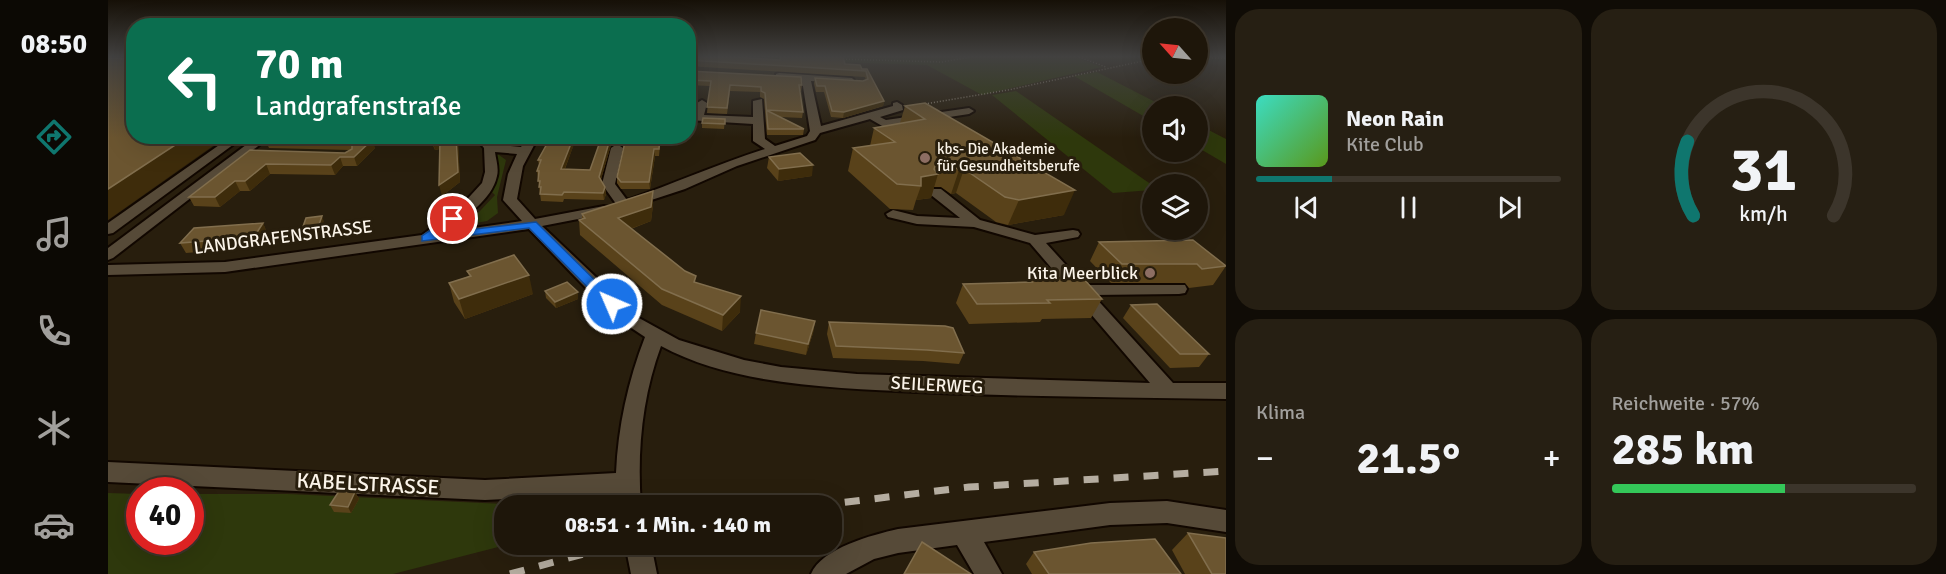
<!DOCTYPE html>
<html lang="de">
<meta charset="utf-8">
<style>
body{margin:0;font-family:Signika,sans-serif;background:#261f13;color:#f1f3f6;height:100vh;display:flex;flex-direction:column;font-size:22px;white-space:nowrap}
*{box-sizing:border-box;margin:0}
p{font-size:20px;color:#a19f9c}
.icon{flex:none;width:33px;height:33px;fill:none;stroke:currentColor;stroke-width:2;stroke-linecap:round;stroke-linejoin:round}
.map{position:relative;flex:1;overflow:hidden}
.details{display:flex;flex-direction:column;gap:9px;padding:9px;background:#100c06;width:720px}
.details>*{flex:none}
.banner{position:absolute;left:18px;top:18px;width:570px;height:126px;border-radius:24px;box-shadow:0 6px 24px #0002,0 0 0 2px #3c352b;background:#0b6e4f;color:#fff;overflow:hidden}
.needle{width:39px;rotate:297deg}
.buttons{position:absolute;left:1034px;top:18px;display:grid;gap:12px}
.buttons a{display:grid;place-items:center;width:66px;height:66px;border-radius:50%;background:#1e160a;box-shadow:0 6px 24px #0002,0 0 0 2px #3c352b;font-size:30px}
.speed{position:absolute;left:18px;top:477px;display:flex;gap:12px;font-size:30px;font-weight:700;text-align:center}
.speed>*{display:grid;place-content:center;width:78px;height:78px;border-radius:50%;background:#1e160a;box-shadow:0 6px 24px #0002,0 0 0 2px #3c352b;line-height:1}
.speed .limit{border:9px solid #d22;background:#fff;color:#111}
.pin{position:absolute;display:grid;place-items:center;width:51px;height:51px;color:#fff;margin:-26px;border:3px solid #fff;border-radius:50%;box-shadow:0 2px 6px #0007}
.me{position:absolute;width:66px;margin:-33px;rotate:315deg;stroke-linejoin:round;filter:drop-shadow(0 0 4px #0008)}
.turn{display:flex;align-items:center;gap:21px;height:126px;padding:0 30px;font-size:27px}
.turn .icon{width:78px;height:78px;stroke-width:2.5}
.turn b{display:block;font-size:42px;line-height:51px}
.big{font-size:45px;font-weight:700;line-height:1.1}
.details .card{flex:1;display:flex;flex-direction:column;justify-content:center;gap:9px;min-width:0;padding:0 21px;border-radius:24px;background:#261f13}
.details .dial{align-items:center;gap:0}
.dial svg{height:156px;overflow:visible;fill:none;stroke:#3c352b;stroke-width:7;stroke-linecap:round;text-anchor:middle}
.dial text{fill:#f1f3f6;stroke:none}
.song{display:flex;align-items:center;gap:18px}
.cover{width:72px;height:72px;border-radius:9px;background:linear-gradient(135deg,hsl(170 70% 55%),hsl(90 70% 35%))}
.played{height:6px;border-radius:3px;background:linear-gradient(90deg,#0f766e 25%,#3c352b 25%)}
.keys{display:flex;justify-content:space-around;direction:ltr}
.heat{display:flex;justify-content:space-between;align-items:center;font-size:33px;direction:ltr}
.charge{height:9px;border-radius:4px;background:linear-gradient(90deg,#34c759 57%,#3c352b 0)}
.details .tiles{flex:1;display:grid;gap:9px;grid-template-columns:repeat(2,1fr)}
.trip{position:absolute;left:386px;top:495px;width:348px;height:60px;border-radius:24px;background:#1e160a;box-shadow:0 6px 24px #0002,0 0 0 2px #3c352b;font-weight:700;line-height:60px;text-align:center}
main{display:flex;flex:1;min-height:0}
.menu{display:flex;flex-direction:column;width:108px;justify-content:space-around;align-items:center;background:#0c0904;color:#a19f9c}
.menu .icon{width:42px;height:42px}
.menu .active{color:#0f766e}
.menu b{font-size:27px;color:#f1f3f6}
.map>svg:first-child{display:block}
</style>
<main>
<nav class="menu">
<b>08:50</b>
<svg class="icon active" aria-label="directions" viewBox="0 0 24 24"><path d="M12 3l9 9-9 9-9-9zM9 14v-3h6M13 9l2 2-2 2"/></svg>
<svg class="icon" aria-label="music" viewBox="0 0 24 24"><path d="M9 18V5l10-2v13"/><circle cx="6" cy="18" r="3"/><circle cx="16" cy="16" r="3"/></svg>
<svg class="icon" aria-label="phone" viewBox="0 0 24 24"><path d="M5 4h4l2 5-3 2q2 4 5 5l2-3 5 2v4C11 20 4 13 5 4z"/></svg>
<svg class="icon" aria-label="climate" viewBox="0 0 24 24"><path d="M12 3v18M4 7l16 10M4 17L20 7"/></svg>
<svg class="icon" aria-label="car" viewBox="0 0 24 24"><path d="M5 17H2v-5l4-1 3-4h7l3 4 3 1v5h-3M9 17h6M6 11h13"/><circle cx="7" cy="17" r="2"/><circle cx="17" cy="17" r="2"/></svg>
</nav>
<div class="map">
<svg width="1118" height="574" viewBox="0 0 1118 574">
<rect width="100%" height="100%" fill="#281e0d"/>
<g fill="#2e380c">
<path d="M663,57h304l27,10 -120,28 -55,-30 -155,-5z"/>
<path d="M989,72l66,34h-11v15l-78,-45z"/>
<path d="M908,91l136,94v5l-39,3 -121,-98z"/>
<path d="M1089,124l29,15v25l-29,-17z"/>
<path d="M384,154l7,1 7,5 -9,37 1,16 -11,8 -44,8 14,-7h8l14,-10 16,-17 -3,-3h-6l8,-4 5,-15 -3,-16z"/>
<path d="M0,493l31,1 1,48h50l1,-48h97l239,11 -23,1v38l2,1 -113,29h-285z"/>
</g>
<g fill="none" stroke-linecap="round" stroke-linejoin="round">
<defs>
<g id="minor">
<path d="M671,73l73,5 2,2 -5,3 -38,-2 10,45 72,-20v-3l4,-1 5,3 1,5 -23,7 6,3 83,-12 5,3 -5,3 -85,13 -14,-8 -50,14 -5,7 -78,26 -52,23 -61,20 -5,-1 -17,-24 9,-36 6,-4 6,4 -8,36 12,16c46,-16 91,-36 138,-51l-12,-8v-17l-65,-4v-6h6l3,-11 5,-3 5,3 -3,12 49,2v-16l9,-2 3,40 10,7 32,-10 3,-5 -8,-51 -26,-2v-4z"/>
<path d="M124,136h13l-132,97 -5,1v-11z"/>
<path d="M150,136h13l-158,122 -5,2v-12z"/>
<path d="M366,136h11l13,9 23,2 7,-11h11l-16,30 -6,33 18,20 69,-13 5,1 2,3 -2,3 -67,13 97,92 40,22 65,20 37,7 76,7 293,9 -120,-140 -56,-16 -57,-3 -29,-7 -2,-3 7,-4 24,6 43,2 -29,-23 -2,-3 2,-3h10l39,31 55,15 38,-5 5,1 2,3 -2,3 -32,6 38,42h101l2,4 -2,4 -6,1 -86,1 80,88h53v16c-103,-2 -206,-2 -308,-7 -83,-4 -183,-6 -257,-46 -19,51 -24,106 -20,160h-24l-1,-12 -131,6 -377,-18v-20l377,18 131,-7c2,-46 12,-92 29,-136l-33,-22 -83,-86 -304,43 -117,3v-10l117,-3 197,-27 39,-29 21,-23 3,-11 -1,-24zM387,152l22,2 -9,20 -5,26 19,21 -77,11c19,-14 47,-32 52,-56 2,-8 -1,-16 -2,-24z"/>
<path d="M1059,501l59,9v22l-59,-9 -57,2 -126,17 18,32h-28l-17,-29 -59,8 -24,6 -28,15h-35c11,-26 61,-39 87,-45l212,-26z"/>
<path d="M517,544h26l6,30h-26z"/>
</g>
</defs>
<use href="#minor" stroke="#110700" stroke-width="4"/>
<g stroke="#8e8577" stroke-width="1.5" stroke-dasharray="1 2" stroke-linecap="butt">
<path d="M971,57l27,10"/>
<path d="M1089,58h29"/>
<path d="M732,59l102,3 29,-5"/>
<path d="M817,104l83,-14 144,-31"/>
</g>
<path stroke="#8e8577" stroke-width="4.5" stroke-dasharray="2 7" stroke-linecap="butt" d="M506,544l2,8"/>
<use href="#minor" fill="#564a38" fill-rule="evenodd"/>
<g stroke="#b5ada0" stroke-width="7" stroke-dasharray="15 15" stroke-linecap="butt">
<path d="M707,506l154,-19 257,-16"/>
<path d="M402,574l110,-30"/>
</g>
</g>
<g fill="#59421a">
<path d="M580,57l157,7 17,5h5l17,32 -1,5 -40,12 -12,-1 -7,-25h-8l-2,-9 1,-5 48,3 3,-1 -1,-3 -177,-11z"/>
<path d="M580,71l114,14 -1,6h-2l4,21 -1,6 -22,-1 24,12 -1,6h-36l-3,-36 -4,-2v-5l-30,-1 -3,23 -20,-1 3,-27 -22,-1z"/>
<path d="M817,103l139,112 -56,10 -12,-3 -40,-29 -5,1 -10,-7h-7l-3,11 -15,2 -3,10 -23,-1 -42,-38 5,-23 17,-2 4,-18 26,-5 5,-17z"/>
<path d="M617,119l-1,10 -22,-1v-5z"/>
<path d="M321,136h28l1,6 2,40 -18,14 -2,-47 -5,1z"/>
<path d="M453,136h18l-3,2 -11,31 25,1 12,-34h59l-2,20h-4l-5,33h-29l-4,-6v-6l7,-30 -8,-5 -5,3 -10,34 4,8 1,7 -2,6 -40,-1 -1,3 -22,-1 -4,-30 2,-6 -1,-5 24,-23z"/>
<path d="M157,139h104l6,9 -18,18h-14l-8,9 -65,-1 -20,17h-10l-20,16 -26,-1 -5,-9 61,-47 95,3 4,-3 -80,-2z"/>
<path d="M661,157l43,19 -34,5 -11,-13z"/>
<path d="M545,191v14l-2,16 -20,8 54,42 11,5 -1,6 45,30 -18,19 -60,-26 -82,-70 -1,-15 3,-1v-5z"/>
<path d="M155,223l4,10 -8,14 -73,6 -6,-10z"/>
<path d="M991,242l127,24 -13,19 -24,3 -4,-5h-74l-21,-22z"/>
<path d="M359,271l66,23 -68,25 -11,-17 -5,-19 20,-7z"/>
<path d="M921,279l73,20 -11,19 -49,1 -2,3 -71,2 -13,-21 7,-19 65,-1z"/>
<path d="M437,291l33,8 -22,9 -10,-10z"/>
<path d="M1023,305l78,49 -10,13 -29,1 -47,-50z"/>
<path d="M707,321l-2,12 -7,22 -52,-11 2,-11z"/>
<path d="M721,322l135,31 -5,11 -36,-3 -90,-3 -6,-24z"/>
<path d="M247,492l4,7 -8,14 -17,-1 -4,-7z"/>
<path d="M1080,533l38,41h-41l-13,-24z"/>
<path d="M926,552l147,22h-149l-6,-10z"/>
</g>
<g fill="#3e2c0b">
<path d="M776,101l-1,5 -40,12 1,-6z"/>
<path d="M81,136h38l-119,84v-31z"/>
<path d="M253,136h8l1,4 -11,-1z"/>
<path d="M348,136l2,6 2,40 -18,14 -3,-11z"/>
<path d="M466,136h2v3l-14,37 -1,-7z"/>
<path d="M506,136h2v6l-5,3 -11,38 -1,-6 11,-38z"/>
<path d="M265,139l2,9 -18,18 -3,-9z"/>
<path d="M332,139l2,9 -7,2 -3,-10z"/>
<path d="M546,149l1,7 -5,33 -1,-7z"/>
<path d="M232,157l3,9 -8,9 -4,-10z"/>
<path d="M158,164l4,10 -20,17 -5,-10z"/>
<path d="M705,165l-1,11 -34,5 1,-12z"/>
<path d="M856,169l-8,24 -5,1 8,-24z"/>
<path d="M830,174l-7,24 -15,2 5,-14v-9z"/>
<path d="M127,181l5,10 -20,16 -5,-10z"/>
<path d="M497,187l1,7 -2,6 -1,-7z"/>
<path d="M967,190l-11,25 -56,10 11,-25z"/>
<path d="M545,191v14l-2,16 -32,12 -1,-15z"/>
<path d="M214,216l2,6 -5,17 -16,2 -3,-6z"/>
<path d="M155,223l4,10 -8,14 -5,-10z"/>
<path d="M421,275l4,19 -68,25 -6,-20z"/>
<path d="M470,292v7l-22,9 -1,-6z"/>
<path d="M633,296l-1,16 -18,19 1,-16z"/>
<path d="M707,321l-2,12 -7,22 2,-11z"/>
<path d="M247,492l4,7 -8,14 -3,-6z"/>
</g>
<g fill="#6b5530" stroke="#816e4d" stroke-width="1.5">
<path d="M580,57h47l45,3 1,-3h62l2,7 15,1 2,4h5l17,32 -40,11 -12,-1 -7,-25h-8l-2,-8 48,3 5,-2 -2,-8 -178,-11z"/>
<path d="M0,58l26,1v77h55l-81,53z"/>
<path d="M580,71l113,6 1,8h-3l4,27 -37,-2 38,19h-36l-3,-36 -4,-2v-4l-31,-2 -3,23 -20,-1 4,-26 -23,-1z"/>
<path d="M817,103l150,87 -56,10 -14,-3 -41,-28 -5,1 -11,-7 -12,1 -2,5 4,5 -17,3v9l-24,-2 -44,-36 42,-6 -21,-14 51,-9 -20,-13z"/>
<path d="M595,118l22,1v5l-23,-1z"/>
<path d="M160,136h93l-2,3h14l-19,18h-14l-9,8 -65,-1 -21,17h-10l-20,16h-26l61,-47 95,3 7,-4v-4l-7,-4 -80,-2z"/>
<path d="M323,136h25l2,36 -19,13 1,-46 -8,1z"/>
<path d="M456,136h10l-13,33 29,1 12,-34h12l-4,3 -11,38 6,10 -2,6 -39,-1 -2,3 -22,-1 1,-7h-2l1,-6h-2l1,-10h-2l4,-11h-3l10,-18z"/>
<path d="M509,136h43l-1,13h-5l-5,33h-28l-4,-5 8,-35z"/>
<path d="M692,153l13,12 -34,4 -10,-12z"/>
<path d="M545,191l-2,16 -33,11 67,53 11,5 -2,6 47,14 -18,19 -61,-26 -83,-69 6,-2 -3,-4z"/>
<path d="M214,216l-6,17 -16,2 6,-17z"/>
<path d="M155,223l-9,14 -74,6 14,-15z"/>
<path d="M1085,240l33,26 -24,3 -5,-5h-75l-23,-22z"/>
<path d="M406,255l15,20 -70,24 -10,-16 22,-7 -4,-5z"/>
<path d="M975,278l19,21 -55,1 3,3 -73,1 -14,-20 69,-2 -3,-3z"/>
<path d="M459,282l11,10 -23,10 -10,-11z"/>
<path d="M1049,304l52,50h-29l-49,-49z"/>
<path d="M653,310l54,11 -7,23 -52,-11z"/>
<path d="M721,322l116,4 8,2 11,25 -37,-3 -91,-4z"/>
<path d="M231,491l16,1 -7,15 -18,-2z"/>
<path d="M1080,533l38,5v36h-14z"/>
<path d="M1047,539l26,35h-132l-15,-22 57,-9z"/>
<path d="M814,542l49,32h-67z"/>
</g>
<linearGradient id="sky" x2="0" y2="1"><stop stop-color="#161007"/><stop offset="0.41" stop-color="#424140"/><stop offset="1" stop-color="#424140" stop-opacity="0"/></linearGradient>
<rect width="1118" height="138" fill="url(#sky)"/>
<path fill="#1a73e8" stroke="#114b97" stroke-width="1.5" d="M345,215l5,4 -17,14 95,-11 83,82 -2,3h-10l-78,-79 -107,13v-5z"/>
<g fill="#8d6e63" stroke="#281e0d" stroke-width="2">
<circle cx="817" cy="158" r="6"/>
<circle cx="1042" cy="273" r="6"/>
</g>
<g text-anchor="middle" stroke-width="6" stroke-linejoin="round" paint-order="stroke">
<g font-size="15" fill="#fbf4e9" stroke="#281e0d" text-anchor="start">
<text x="829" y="154">kbs- Die Akademie<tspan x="829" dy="17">für Gesundheitsberufe</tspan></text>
</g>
<g font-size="18" fill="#fbf4e9" stroke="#281e0d">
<text transform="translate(175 237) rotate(-7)" y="6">LANDGRAFENSTRASSE</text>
<text transform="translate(829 385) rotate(3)" y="6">SEILERWEG</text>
</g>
<g font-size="18" fill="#fbf4e9" stroke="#281e0d" text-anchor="end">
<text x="1030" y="279">Kita Meerblick</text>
</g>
<g font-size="21" fill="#fbf4e9" stroke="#281e0d">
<text transform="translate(260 484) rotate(3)" y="7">KABELSTRASSE</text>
</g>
</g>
</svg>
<div class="buttons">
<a><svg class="needle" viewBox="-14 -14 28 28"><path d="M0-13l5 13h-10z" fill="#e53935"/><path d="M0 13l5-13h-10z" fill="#a19f9c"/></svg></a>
<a><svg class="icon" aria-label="sound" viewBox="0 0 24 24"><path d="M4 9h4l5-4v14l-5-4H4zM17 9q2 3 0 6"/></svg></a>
<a><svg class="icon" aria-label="layers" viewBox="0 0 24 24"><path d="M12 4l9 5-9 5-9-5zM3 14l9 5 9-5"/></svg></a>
</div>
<div class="speed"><div class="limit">40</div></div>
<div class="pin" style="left:345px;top:219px;background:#d93025"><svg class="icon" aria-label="arrive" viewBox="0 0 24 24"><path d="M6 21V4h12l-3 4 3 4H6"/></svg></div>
<svg class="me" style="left:504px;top:304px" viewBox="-20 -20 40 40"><circle r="17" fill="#1a73e8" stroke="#fff" stroke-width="3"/><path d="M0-11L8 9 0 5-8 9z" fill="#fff"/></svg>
<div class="trip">08:51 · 1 Min. · 140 m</div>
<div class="banner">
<div class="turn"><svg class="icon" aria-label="left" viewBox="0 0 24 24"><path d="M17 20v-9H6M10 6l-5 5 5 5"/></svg><div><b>70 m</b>Landgrafenstraße</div></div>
</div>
</div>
<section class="details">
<div class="tiles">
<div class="card">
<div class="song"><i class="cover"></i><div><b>Neon Rain</b><p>Kite Club</p></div></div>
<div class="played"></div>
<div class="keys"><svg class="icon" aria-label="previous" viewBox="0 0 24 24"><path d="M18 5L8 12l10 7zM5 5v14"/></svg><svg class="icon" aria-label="pause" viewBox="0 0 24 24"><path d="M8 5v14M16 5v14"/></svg><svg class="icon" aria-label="next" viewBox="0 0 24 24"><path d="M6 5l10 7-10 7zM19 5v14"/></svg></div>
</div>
<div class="card dial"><svg viewBox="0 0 100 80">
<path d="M14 69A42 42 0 1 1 86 69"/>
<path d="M14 69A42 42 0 0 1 11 31" stroke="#0f766e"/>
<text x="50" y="56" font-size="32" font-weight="700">31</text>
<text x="50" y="72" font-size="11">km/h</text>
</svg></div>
<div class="card"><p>Klima</p>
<div class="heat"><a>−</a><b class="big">21.5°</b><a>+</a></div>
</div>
<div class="card"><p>Reichweite · 57%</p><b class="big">285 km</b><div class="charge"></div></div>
</div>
</section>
</main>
